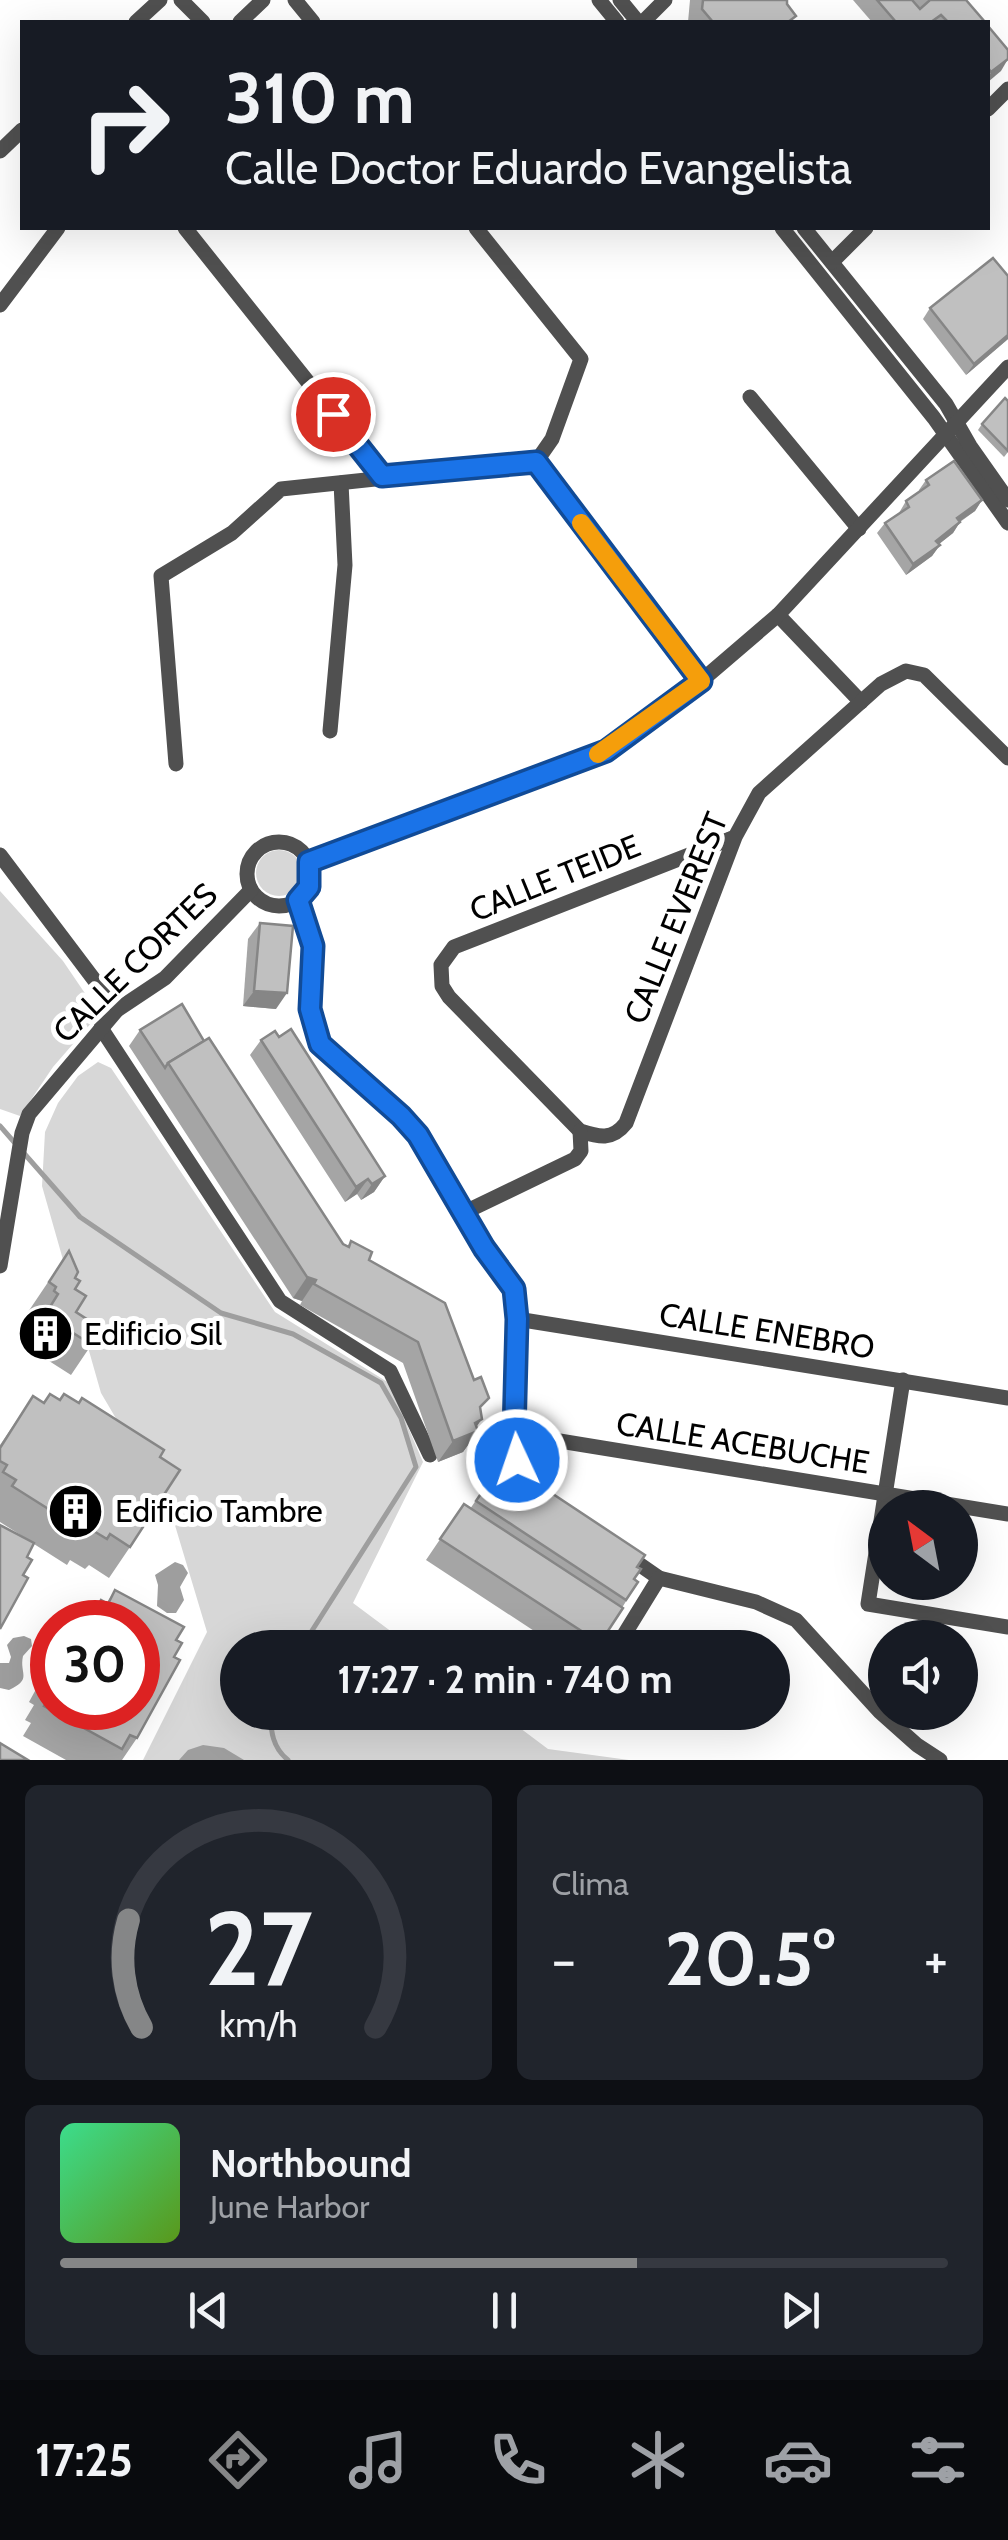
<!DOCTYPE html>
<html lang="es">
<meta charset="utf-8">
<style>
body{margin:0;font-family:Cabin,sans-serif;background:#20242c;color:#f1f3f6;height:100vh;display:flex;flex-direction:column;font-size:38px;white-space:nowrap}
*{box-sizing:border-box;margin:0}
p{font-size:32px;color:#9ea1a6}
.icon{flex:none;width:55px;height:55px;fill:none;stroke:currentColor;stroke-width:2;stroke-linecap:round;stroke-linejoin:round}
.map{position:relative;height:1760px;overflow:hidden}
.sheet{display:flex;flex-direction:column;gap:25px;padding:25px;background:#0d0f14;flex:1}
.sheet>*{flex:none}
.guide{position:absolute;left:20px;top:20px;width:970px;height:210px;border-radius:0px;box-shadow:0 10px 40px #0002;background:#171b24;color:#f1f3f6;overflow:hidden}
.needle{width:65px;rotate:328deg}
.buttons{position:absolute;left:868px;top:1490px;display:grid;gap:20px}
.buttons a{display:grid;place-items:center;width:110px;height:110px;border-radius:50%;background:#171b24;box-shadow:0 10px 40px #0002;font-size:50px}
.speed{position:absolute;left:30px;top:1600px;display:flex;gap:20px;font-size:50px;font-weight:700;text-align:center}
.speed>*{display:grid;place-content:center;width:130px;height:130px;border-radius:50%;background:#171b24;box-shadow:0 10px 40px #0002;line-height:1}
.speed .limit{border:15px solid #d22;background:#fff;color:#111}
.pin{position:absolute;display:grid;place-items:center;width:85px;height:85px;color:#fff;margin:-42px;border:5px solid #fff;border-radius:50%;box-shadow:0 2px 10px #0007}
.me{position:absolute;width:110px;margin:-55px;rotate:357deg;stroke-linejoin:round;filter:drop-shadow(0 0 8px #0008)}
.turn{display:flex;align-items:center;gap:35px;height:210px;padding:0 40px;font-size:45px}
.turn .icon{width:130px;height:130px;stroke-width:2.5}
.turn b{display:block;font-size:70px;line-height:85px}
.big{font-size:75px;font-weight:800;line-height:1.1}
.sheet .tile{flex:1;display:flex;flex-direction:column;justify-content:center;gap:15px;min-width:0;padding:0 35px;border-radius:15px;background:#20242c}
.sheet .dial{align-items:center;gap:0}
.dial svg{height:260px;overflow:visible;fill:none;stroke:#363941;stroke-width:7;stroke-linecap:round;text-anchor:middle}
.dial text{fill:#f1f3f6;stroke:none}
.song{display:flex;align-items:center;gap:30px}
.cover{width:120px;height:120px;border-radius:15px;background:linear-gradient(135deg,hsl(150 70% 55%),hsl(90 70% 35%))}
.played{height:10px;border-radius:5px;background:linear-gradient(90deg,#858687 65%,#363941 65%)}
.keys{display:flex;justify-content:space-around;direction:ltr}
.heat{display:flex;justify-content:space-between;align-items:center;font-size:55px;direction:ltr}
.sheet .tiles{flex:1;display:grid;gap:25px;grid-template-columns:1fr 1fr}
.tile:last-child{grid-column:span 2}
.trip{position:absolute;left:220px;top:1630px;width:570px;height:100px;border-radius:50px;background:#171b24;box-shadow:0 10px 40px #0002;font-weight:800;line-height:100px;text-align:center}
.dock{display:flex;height:160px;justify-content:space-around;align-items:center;background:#090b0e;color:#9ea1a6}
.dock .icon{width:70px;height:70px}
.dock .selected{color:#858687}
.dock b{font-size:45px;color:#f1f3f6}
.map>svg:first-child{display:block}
</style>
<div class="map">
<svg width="1008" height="1760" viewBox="0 0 1008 1760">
<rect width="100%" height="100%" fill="#fff"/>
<g fill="#d7d7d7">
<circle cx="279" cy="873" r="23"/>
<path d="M0,891l63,70 36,53 -46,53 -33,49 -20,-7z"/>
<path d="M98,1062l13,6 164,244 114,71 34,79 -70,141 59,44 -174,1v64l262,1 48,36 81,11h-486l64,-128 -36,-120 -70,-119 -59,-207 3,-54 13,-29 20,-27z"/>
</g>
<g fill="#9e9e9e">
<path d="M175,1562l8,3 5,8 -8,14 4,13 -8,13h-9l-10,-7 1,-21 -3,-10z"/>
<path d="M24,1636l7,3 1,7 -9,10c-4,18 10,23 -14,34l-9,-2v-25h9l2,-6 -4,-12 6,-7z"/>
<path d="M203,1745l21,3 20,12h-65l9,-10z"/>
</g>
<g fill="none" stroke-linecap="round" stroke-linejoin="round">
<g stroke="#9e9e9e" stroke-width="5">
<path d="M0,1126l14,16"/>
<path d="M22,1151l58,66 141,96 72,21 88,49 20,35 15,49 -115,181"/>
<path d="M271,1712c-1,19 2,36 17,48"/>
</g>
<g stroke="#505050" stroke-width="15">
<path d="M181,0l22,22"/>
<path d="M295,0l18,22"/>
<path d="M599,0l18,22"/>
<path d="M620,0l18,22"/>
<path d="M136,22l24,-22"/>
<path d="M240,22l23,-22"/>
<path d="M643,22l22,-22"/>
<path d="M988,109l20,-20"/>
<path d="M0,151l22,-21"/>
<path d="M185,228l198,248"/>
<path d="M476,228l105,131 -29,80 -16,23"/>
<path d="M782,228l152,190 74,105"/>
<path d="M804,228l142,176 24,42 38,54"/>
<path d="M832,262l34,-34"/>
<path d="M0,305l58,-77"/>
<path d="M750,397l109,132"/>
<path d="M778,615l83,87"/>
<path d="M330,731l15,-166 -4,-82"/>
<path d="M176,764l-15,-188 71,-43 49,-44 255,-27 165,219"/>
<path d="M735,837l-281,110 -13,18 1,21 7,11 131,134c19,6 32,10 46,-8l109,-286 24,-44 122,-109 25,-13 18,4 84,83"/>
<circle cx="279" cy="874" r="32"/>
<path d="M0,855l117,155"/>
<path d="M309,861l298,-110 94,-70 77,-66 230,-248"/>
<path d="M298,901l15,45 -4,63 11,36 81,71 17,19 66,113 30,41v145l3,26 18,30"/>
<path d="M101,1028l179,273 110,70 40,84"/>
<path d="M463,1213l112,-54 6,-8 -1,-20"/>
<path d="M0,1266l22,-133 7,-19 88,-104 48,-32 86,-88"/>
<path d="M517,1319l491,79"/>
<path d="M903,1380l-35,224 140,23"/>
<path d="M529,1436l479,78"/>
<path d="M623,1553l36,25 97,24 40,18 84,92 37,33 23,15"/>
<path d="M616,1648l43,-70"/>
</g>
</g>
<g fill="#a5a5a5">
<path d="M690,0h97v4l6,18h-105z"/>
<path d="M853,0h113l19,22h-113z"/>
<path d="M930,308l78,31 -42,36 -43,-56z"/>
<path d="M982,424l26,28 -4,5 -26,-27z"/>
<path d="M926,480l56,20 -7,11 -15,11 -7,11 -14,11 1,1 -8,11 -26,19 -29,-42 8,-10 14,-10 7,-12 14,-9 -1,-2z"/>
<path d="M260,923l16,86 -33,-3 5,-67z"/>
<path d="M140,1030l64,11 139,203 4,3 4,-6 18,19 112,150 -5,17 2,4 -15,21 -25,10 -35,-99 -103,-58 2,-4 -9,-3 -164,-252z"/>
<path d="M261,1040l124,136 -11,16 -13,8 -4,-6 -12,8 -95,-147z"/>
<path d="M69,1251l6,27 1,34 26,17 -31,46 -47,-30 13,-21 -5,-3 3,-4 -7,-5z"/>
<path d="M33,1396l11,7 116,54 -30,90 -21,31 -20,-13 -4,4 -15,-9 -3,5 -33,-21 -7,13 -4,18 -23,54 30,-88 -30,-19v-77z"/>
<path d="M503,1461l134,106 -3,12 4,3 -41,66h-37l-134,-88 38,-56 6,5z"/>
<path d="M115,1590l61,50 -2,17 -37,81 -15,22h-56l-43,-24 8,-13 -6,-3 9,-15 -5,-3 23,-42v48l86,-86h-62l7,-10 8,2 10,-14 5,4z"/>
</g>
<g fill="#868686">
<path d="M1008,59l-7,12 -13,11v-4l3,-6z"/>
<path d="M1008,335v4l-42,36 8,-11z"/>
<path d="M982,500l-7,11 -25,17 7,-10z"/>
<path d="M960,522l-7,11 -24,19 7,-11z"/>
<path d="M940,545l-8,11 -26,19 7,-11z"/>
<path d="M254,991l33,2 -11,16 -33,-3z"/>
<path d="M385,1176l-11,16 -13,8 11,-16z"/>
<path d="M368,1179l-11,15 -12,8 11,-15z"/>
<path d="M307,1277l9,3 -14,21 -9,-3z"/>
<path d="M482,1419l-10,14 6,-2 -15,21 -25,10 15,-21 22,-18z"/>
</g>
<g fill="#c0c0c0" stroke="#868686" stroke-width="2.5">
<path d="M703,0h84v4l9,12 -8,6h-75l-11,-13z"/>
<path d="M877,0h35l8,9 10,-9h36l19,22h-37l-7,-7 -10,7h-35z"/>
<path d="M988,26l20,24v9l-17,13 -3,-4z"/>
<path d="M993,258l15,18v59l-34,29 -44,-56z"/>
<path d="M1005,398l3,3v50l-26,-27z"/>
<path d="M954,461l28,39 -25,18 3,4 -24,19 4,4 -27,19 -28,-41 24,-16 -3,-6 23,-16 -3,-5z"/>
<path d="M260,923l33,3 -6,67 -33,-2z"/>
<path d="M182,1004l22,37 -36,22 -3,5 -25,-38z"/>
<path d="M291,1029l94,147 -13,8 -4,-5 -12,8 -95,-147 14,-9 4,6z"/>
<path d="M209,1038l134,206 6,3 2,-6 21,11 -3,8 76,43 29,77 7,-3 8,21 -9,9 2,12 -7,4 3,8 -25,10 -35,-99 -104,-58 2,-4 -9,-3 -139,-214z"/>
<path d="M69,1251l9,21 -3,6 5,3 -5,8 11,7 -10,16 26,17 -10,16 -47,-30 13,-21 -4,-3 2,-4 -7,-5z"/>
<path d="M50,1394l10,6 4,-6 15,9 3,-5 82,52 -4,7 20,13 -50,77 -20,-13 -3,5 -15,-9 -4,4 -76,-48 4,-6 -13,-8 4,-7 -7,-4v-13l33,-52 11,7z"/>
<path d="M503,1461l142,94 -8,12 4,2 -7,10 4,3 -12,18 -150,-99z"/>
<path d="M464,1504l159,104 -23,35 -160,-104z"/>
<path d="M0,1525l34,18 -7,14 5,3 -9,15 5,3 -28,51z"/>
<path d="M115,1590l69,37 -8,13 6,3 -8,14 6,3 -43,78 -7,-3 -8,14 -78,-43 8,-13 -5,-3 5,-10v28h86v-86h-60l5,-10 10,2 8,-14 7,4z"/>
<path d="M0,1743l28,17h-28z"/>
</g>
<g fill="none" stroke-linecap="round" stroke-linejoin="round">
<defs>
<path id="route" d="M333,414l49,62 154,-14 165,219 -95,70 -297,111v25l-11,13 15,46 -3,63 10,35 81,72 17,19 66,113 30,41 3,30 -3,115 3,26"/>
</defs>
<use href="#route" stroke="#114b97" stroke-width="25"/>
<use href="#route" stroke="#1a73e8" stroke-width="18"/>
<path stroke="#f59e0b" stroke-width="18" d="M581,523l120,158 -103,73"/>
</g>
<defs>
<symbol id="building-disc" viewBox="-11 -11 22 22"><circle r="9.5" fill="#000" stroke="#fff"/><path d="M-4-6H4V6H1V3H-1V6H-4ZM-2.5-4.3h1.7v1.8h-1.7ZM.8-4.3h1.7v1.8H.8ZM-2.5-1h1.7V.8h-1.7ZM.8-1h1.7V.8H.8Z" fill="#fff"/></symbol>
</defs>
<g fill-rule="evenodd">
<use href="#building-disc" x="14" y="1302" width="63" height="63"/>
<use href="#building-disc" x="44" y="1480" width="63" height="63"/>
</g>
<g text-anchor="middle" stroke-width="10" stroke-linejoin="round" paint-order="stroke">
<g font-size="32" fill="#000" stroke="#fff">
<text transform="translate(555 878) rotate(-22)" y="11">CALLE TEIDE</text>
<text transform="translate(676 918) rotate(-68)" y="11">CALLE EVEREST</text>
<text transform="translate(135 963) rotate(-44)" y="11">CALLE CORTES</text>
<text transform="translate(767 1331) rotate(9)" y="11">CALLE ENEBRO</text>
<text transform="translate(743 1443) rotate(9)" y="11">CALLE ACEBUCHE</text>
</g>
<g font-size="32" fill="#000" stroke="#fff" text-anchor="start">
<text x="84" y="1345">Edificio Sil</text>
<text x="115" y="1522">Edificio Tambre</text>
</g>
</g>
</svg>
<div class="buttons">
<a><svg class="needle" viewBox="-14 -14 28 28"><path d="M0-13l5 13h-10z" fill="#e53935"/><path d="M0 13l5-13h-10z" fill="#9ea1a6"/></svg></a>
<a><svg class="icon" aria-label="sound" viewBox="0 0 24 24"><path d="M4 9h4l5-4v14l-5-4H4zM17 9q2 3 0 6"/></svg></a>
</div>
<div class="speed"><div class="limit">30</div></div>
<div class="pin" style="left:333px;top:414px;background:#d93025"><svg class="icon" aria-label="arrive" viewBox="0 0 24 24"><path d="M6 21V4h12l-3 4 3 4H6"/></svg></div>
<svg class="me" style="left:517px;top:1460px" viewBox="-20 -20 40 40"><circle r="17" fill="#1a73e8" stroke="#fff" stroke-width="3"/><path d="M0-11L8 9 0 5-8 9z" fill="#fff"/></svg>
<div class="trip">17:27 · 2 min · 740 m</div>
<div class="guide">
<div class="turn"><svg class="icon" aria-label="right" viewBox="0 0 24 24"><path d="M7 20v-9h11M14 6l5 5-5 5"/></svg><div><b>310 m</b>Calle Doctor Eduardo Evangelista</div></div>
</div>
</div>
<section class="sheet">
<div class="tiles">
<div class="tile dial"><svg viewBox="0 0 100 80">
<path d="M14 69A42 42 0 1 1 86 69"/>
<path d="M14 69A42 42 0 0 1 10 36" stroke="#858687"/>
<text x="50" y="56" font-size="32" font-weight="700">27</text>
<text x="50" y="72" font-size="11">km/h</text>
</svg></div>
<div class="tile"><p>Clima</p>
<div class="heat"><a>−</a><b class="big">20.5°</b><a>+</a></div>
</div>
<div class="tile">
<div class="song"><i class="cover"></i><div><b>Northbound</b><p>June Harbor</p></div></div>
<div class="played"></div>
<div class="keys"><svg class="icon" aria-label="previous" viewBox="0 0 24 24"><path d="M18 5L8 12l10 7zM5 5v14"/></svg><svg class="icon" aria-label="pause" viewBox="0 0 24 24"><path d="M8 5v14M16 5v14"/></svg><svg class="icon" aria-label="next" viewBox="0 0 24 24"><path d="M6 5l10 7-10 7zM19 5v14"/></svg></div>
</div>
</div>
</section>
<nav class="dock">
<b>17:25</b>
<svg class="icon selected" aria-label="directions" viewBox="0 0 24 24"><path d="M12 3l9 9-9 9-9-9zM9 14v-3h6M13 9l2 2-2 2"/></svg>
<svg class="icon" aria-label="music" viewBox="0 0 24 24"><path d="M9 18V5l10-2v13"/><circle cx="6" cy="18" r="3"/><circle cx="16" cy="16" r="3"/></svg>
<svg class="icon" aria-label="phone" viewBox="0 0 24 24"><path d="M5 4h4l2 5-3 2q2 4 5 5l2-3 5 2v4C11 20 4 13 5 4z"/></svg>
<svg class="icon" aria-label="climate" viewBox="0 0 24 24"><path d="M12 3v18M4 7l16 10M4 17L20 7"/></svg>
<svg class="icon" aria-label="car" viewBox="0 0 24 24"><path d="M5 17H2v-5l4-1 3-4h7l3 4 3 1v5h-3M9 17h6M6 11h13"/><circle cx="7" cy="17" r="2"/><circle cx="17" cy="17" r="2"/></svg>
<svg class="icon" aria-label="filters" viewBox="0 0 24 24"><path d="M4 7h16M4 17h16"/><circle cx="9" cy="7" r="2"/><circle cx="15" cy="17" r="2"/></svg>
</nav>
